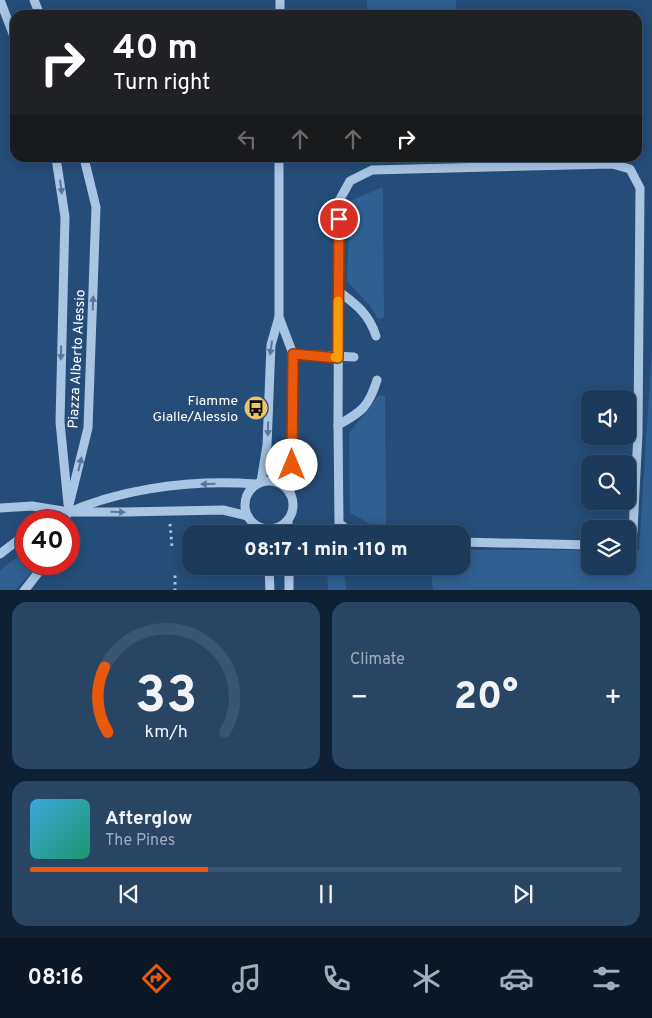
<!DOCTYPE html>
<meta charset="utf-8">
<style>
body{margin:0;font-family:Overpass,sans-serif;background:#294564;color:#f1f3f6;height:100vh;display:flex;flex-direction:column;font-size:19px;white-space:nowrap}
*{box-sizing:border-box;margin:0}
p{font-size:16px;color:#a0adbb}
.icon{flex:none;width:28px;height:28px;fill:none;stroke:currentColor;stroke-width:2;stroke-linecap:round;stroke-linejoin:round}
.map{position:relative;height:590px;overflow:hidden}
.details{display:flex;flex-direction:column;gap:12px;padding:12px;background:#0f2032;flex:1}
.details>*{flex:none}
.hud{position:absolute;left:10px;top:10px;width:632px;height:152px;border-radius:15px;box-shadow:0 2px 12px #0003,0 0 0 1px #3a5471;background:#202124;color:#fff;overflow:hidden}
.buttons{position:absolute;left:581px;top:390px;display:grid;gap:10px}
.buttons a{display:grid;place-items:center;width:55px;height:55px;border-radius:10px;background:#1c3a5b;box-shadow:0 2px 12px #0003,0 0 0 1px #3a5471;font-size:25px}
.speed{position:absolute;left:15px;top:510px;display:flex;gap:10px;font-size:25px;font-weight:700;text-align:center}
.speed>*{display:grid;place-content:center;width:65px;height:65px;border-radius:50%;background:#1c3a5b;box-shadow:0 2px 12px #0003,0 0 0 1px #3a5471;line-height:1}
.speed .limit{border:8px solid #d22;background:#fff;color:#111}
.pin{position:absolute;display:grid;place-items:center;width:42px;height:42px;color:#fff;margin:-21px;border:2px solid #fff;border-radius:50%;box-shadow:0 1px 5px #0007}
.me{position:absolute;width:55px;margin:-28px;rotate:0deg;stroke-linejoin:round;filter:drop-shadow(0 0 4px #0008)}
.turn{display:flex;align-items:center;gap:18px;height:105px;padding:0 20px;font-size:22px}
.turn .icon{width:65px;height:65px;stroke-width:2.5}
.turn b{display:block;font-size:35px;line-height:42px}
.lanes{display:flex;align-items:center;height:48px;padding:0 20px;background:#0003;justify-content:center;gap:25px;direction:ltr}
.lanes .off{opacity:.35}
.big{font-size:38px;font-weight:800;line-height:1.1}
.details .widget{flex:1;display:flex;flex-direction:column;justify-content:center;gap:8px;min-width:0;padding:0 18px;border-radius:15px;background:#294564}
.details .dial{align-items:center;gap:0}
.dial svg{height:130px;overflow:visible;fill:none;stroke:#3a5471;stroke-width:7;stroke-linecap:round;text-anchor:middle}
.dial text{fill:#f1f3f6;stroke:none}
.song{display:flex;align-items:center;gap:15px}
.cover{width:60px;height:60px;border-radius:8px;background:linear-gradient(135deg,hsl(200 70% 55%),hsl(160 70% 35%))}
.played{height:5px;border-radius:2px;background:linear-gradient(90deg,#ea580c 30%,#3a5471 30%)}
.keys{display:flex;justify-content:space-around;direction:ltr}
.heat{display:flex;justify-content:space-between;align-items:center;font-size:28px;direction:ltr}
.details .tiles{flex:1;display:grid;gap:12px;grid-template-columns:1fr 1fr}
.widget:last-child{grid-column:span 2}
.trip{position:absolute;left:182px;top:525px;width:288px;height:50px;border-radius:15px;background:#1c3a5b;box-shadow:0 2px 12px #0003,0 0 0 1px #3a5471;font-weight:800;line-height:50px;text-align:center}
.tabs{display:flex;height:80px;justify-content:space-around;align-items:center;background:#0b1724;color:#a0adbb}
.tabs .icon{width:35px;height:35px}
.tabs .selected{color:#ea580c}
.tabs b{font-size:22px;color:#f1f3f6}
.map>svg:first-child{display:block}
</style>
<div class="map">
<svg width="652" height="591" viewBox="0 0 652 591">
<rect width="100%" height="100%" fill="#254d79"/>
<g fill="#305f91">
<rect x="367" y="0" width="89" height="15"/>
<path d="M652,136v454h-219l-2,-24h30v-16h129v16h38v-16h11l13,-202z"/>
<path d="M383,187l1,130 -6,2 -7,-12 -24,-26 3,-80z"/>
<path d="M379,395l6,1 1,131 3,7 -39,-21 -1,-80z"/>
<path d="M24,552h2v12h12l-1,3 -22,23h-15v-20z"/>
<path d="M343,566l3,24h-18l-1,-23z"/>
</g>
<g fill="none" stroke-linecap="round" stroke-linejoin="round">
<g stroke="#a8c5e4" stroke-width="3" stroke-dasharray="2.5 4" stroke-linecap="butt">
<path d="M170,524l2,23"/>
<path d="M175,591v-19"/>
</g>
<g stroke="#a8c5e4" stroke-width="9">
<path d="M0,0l15,39"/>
<path d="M34,0l6,15"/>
<path d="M280,15v-15"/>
<path d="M56,158l9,59 -5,205 8,82"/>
<path d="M338,291c18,13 31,23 38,45"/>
<path d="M279,317l14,37 -3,140"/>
<path d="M293,354l61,3"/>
<path d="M377,380c-8,26 -15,32 -39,45l1,-224 11,-20 22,-11 240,-6 18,5 10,19 -2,245 -5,98 -1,6 -4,6"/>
<path d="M338,425l1,98 13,11"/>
<circle cx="269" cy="505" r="24"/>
<path d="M261,482l6,-37 4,-100 8,-28v-159"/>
<path d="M0,508l32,-2 37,6h56l98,-2 25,6"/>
<path d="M288,520v14"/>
<path d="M50,521c62,-32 138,-42 207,-37"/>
<path d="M65,521l23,-93 8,-221 -12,-49"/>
<path d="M461,542l129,3"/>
<path d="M0,554l26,-20"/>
<path d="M269,566l1,25"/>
<path d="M289,566v25"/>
<path d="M24,591l21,-27"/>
</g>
</g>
<defs><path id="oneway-solid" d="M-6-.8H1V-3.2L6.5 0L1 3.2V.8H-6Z" transform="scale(1.25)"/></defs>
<g fill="#53779e">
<use href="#oneway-solid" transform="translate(61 187) rotate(82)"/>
<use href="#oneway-solid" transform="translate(93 303) rotate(-88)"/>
<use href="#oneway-solid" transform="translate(271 348) rotate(98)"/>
<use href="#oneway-solid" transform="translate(61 353) rotate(91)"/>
<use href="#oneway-solid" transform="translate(268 429) rotate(91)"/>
<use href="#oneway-solid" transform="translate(80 464) rotate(-77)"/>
<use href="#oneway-solid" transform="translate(208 484) rotate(178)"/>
<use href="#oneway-solid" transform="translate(118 512) rotate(1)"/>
</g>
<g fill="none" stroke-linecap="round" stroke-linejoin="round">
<defs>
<path id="route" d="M292,465l1,-111 45,4 1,-139"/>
</defs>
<use href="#route" stroke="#983908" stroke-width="12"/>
<use href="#route" stroke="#ea580c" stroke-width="9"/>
<path stroke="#f59e0b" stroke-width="9" d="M335,357l3,1v-57"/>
</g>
<defs>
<symbol id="bus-disc" viewBox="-11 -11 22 22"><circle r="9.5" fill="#edc46d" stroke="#254d79"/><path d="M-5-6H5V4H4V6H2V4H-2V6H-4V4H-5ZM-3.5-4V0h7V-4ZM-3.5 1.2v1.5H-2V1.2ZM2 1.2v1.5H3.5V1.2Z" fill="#111"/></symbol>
</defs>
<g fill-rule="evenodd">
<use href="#bus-disc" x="242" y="394" width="28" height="28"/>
</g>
<g text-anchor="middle" stroke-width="5" stroke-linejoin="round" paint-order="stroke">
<g font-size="14" fill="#fff" stroke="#254d79">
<text transform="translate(76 359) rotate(-87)" y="5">Piazza Alberto Alessio</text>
</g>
<g font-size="14" fill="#fff" stroke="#254d79" text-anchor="end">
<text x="238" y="405">Fiamme<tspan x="238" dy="16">Gialle/Alessio</tspan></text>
</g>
</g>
</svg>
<div class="buttons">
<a><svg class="icon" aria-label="sound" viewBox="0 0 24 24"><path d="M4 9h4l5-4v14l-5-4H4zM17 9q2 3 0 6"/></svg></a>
<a><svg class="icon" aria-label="search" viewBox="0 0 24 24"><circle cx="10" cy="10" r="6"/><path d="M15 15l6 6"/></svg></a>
<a><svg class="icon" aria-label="layers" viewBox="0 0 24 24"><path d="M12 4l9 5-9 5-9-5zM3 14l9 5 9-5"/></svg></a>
</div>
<div class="speed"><div class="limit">40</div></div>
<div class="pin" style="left:339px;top:219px;background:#d93025"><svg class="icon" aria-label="arrive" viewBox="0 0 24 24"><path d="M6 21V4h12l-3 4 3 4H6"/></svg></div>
<svg class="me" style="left:292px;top:465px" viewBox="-20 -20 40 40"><circle r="19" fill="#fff"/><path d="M0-13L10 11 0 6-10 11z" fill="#ea580c"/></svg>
<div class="trip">08:17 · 1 min · 110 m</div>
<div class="hud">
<div class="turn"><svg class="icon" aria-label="right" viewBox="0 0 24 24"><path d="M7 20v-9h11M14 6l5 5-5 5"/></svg><div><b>40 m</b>Turn right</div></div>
<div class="lanes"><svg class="icon off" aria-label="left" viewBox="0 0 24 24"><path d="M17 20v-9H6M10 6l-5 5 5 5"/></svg><svg class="icon off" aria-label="ahead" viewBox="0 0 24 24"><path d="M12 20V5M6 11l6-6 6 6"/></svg><svg class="icon off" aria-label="ahead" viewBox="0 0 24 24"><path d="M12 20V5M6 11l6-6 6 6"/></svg><svg class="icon" aria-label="right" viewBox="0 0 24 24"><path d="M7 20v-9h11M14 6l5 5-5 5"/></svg></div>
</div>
</div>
<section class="details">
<div class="tiles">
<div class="widget dial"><svg viewBox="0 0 100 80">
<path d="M14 69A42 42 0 1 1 86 69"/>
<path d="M14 69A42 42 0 0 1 12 29" stroke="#ea580c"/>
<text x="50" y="56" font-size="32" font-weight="700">33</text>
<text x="50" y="72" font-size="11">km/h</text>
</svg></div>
<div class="widget"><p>Climate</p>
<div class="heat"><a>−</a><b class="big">20°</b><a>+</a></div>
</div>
<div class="widget">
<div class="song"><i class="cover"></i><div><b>Afterglow</b><p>The Pines</p></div></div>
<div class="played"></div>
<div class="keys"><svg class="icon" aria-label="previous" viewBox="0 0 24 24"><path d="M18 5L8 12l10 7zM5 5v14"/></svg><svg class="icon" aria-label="pause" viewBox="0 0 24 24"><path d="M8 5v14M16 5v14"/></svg><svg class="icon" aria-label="next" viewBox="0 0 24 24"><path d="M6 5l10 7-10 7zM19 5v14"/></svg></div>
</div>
</div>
</section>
<nav class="tabs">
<b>08:16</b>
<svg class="icon selected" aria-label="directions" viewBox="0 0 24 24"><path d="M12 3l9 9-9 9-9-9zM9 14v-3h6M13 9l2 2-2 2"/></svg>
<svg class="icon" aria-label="music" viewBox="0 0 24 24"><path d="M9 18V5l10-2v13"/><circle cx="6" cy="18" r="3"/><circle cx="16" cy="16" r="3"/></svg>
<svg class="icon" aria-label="phone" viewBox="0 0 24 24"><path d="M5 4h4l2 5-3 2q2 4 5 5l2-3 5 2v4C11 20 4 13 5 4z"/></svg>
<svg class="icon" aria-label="climate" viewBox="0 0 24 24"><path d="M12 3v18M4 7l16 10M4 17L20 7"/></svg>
<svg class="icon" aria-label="car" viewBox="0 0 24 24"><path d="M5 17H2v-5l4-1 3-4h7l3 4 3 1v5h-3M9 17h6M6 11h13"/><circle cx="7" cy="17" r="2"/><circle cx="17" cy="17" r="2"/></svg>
<svg class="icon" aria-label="filters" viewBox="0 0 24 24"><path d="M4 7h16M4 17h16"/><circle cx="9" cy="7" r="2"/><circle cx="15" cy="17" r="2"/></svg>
</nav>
